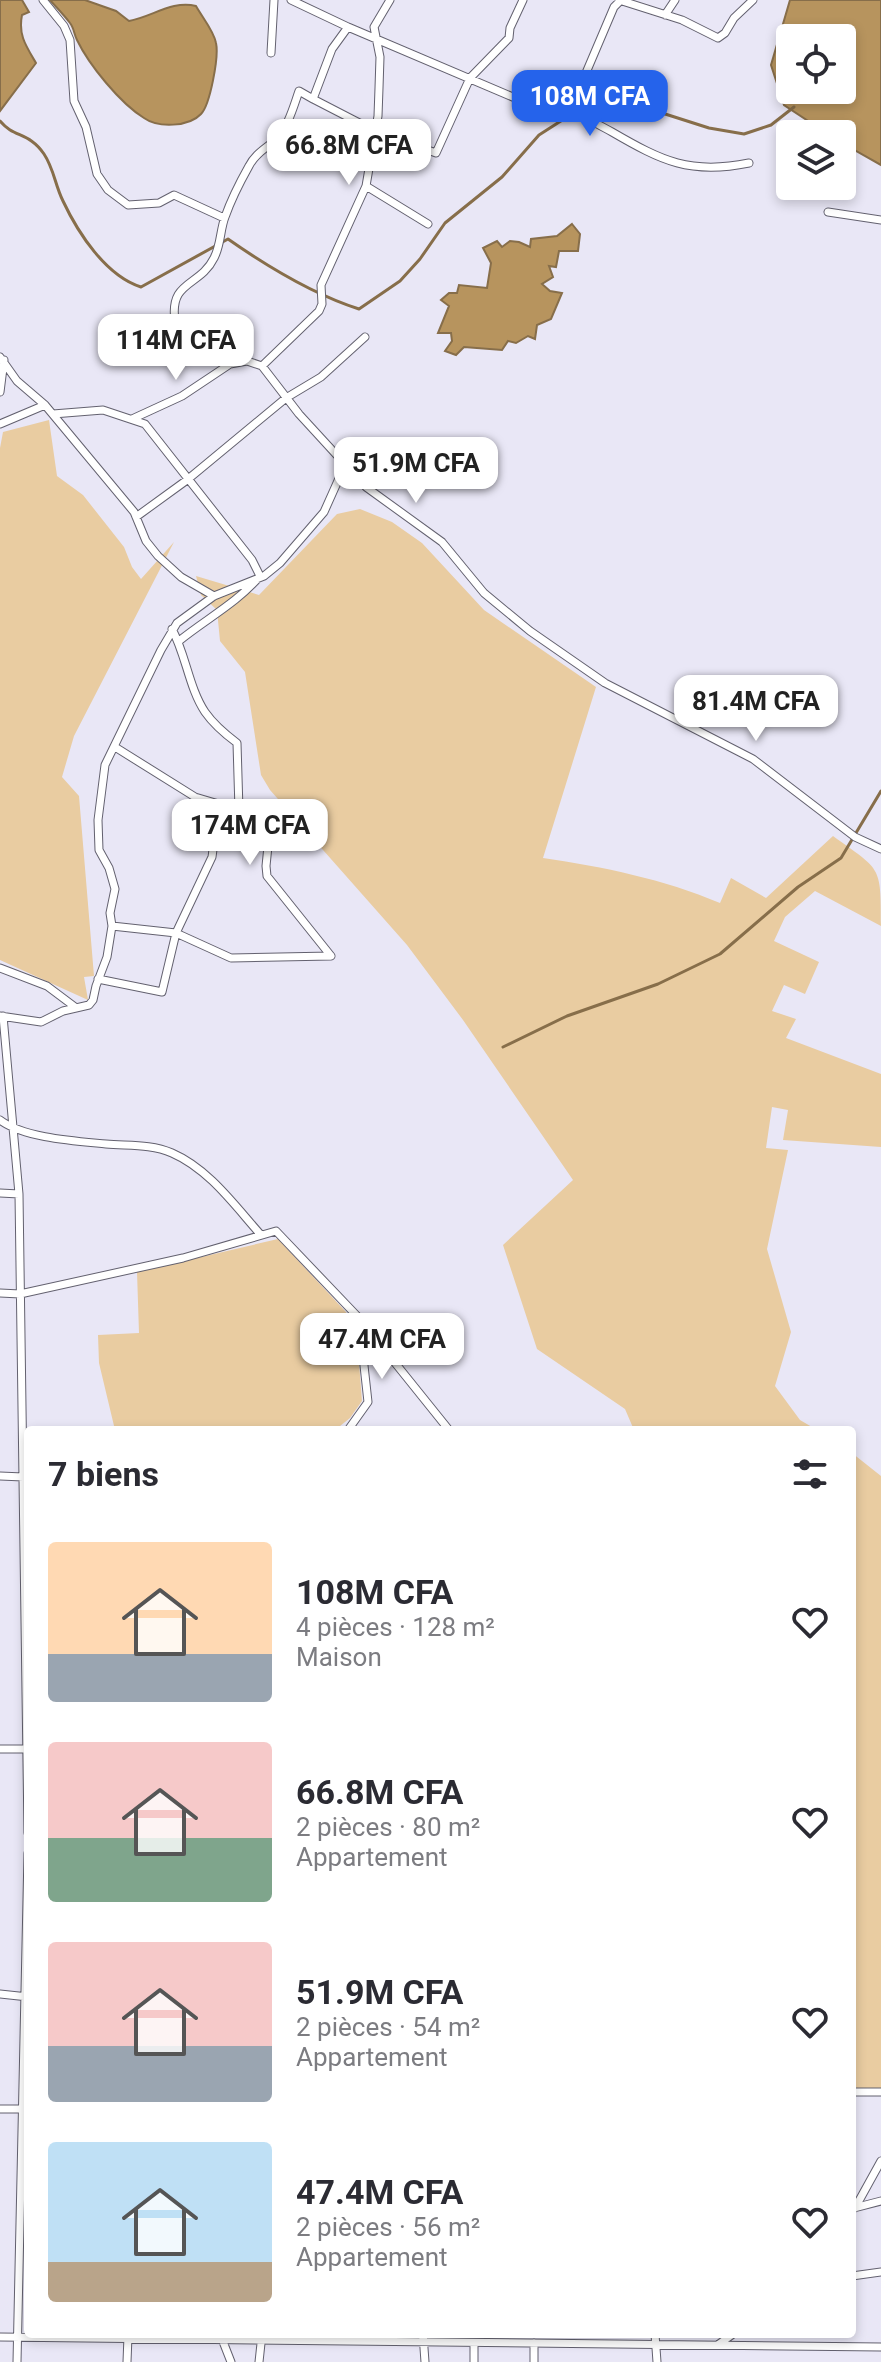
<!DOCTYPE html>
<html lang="fr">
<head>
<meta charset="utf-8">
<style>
  body { margin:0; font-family:Roboto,sans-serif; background:#f7f7f7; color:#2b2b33; height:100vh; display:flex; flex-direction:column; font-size:30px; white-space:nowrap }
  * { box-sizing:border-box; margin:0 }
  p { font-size:26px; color:#7c7c81 }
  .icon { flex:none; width:44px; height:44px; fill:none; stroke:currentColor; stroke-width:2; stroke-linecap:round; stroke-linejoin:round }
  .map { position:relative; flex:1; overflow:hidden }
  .sheet { position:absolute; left:24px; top:1426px; width:832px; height:912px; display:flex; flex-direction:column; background:#fff; border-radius:8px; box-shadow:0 4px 12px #0003 }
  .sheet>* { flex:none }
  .buttons { position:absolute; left:776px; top:24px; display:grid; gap:16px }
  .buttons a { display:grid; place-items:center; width:80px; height:80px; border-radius:8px; background:#fff; box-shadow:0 4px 12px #0003; font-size:40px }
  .price { position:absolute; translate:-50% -68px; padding:0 18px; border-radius:16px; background:#fff; color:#222; font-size:26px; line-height:52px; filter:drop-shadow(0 2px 4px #0008) }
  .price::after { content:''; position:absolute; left:50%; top:48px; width:24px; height:18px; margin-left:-12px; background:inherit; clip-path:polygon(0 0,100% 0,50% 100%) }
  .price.selected { background:#2563eb; color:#fff }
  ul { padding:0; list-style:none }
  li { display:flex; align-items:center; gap:24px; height:200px; padding:0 24px }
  li span { display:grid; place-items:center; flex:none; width:224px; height:160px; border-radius:8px; color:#555 }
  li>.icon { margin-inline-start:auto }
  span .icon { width:96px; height:96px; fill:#fffc; stroke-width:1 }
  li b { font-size:34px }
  h2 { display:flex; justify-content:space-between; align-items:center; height:96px; padding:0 24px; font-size:34px }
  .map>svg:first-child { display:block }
  .green { fill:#e9cca1 }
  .water { fill:#b7945e; stroke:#876e4a; stroke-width:2; fill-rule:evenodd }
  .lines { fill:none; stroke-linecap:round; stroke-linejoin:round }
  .stream { stroke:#876e4a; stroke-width:3 }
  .street-casing { stroke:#63616f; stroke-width:9 }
  .street { stroke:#fff; stroke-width:7 }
</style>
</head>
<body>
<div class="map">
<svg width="881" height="2362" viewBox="0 0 881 2362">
  <rect width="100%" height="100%" fill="#e9e7f6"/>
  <!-- green -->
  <path class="green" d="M 49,420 L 57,476 L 83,495 L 124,547 L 132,567 L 141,579 L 174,542 L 74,736 L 62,777 L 79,796 L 94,976 L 84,977 L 88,1000 L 0,960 L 0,448 L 3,432 Z
    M 360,509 L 392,522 L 422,543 L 484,610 L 596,687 L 543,858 C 604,867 663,879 720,903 L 731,878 L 766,898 L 833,836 C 881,871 881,864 881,926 L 815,891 L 785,917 L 774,941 L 819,962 L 805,994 L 784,985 L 772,1011 L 796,1019 L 786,1038 L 881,1074 L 881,1147 L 783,1140 L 788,1110 L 772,1107 L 766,1148 L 788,1150 L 767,1249 L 791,1332 L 775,1386 L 800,1420 L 817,1430 L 634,1430 L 625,1409 L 537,1349 L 503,1245 L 573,1180 L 463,1020 L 407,945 L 270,790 L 261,775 L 245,672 L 220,641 L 217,610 L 201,595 L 196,576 L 259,595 L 337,514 Z
    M 278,1239 L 346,1312 L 358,1350 L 362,1401 L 350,1418 L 335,1430 L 115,1430 L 99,1363 L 98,1335 L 139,1333 L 137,1272 Z
    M 852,1453 L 881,1476 L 881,2090 L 863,2090 L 852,2086 Z"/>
  <!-- water -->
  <path class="water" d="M 0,0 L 22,0 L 29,12 L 22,15 C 18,35 26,46 36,63 L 0,111 Z
    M 50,0 L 85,0 L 116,11 L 129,21 C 152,17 172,0 196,6 C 202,17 214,31 216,43 C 219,57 210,105 201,114 C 189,127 158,128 144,118 C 120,103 89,65 77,40 C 74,34 74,28 70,23 C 64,15 57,8 50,0 Z
    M 790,0 L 881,0 L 881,165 L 842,143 L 842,134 L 828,134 L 784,105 L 771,65 ZM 842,38 L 842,90 L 790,90 L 790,38 Z
    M 572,224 L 580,234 L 578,251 L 559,251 L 556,267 L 549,266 L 553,277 L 542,284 L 550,291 L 562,293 L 551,319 L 537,325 L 535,339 L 528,336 L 516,343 L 508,341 L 502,350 L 464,347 L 456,355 L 445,351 L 452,341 L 451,333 L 438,333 L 449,306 L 441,300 L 449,293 L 457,293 L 459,285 L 487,288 L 491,263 L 483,248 L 497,241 L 502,247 L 510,241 L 519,242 L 530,247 L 531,239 L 557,236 Z"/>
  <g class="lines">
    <!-- stream -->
    <path class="stream" d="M 0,121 C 14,138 29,132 44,154 C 54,169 55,185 63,201 C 78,233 106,276 141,287 L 228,239 C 268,267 312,294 359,309 L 400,281 L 420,259 L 445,223 L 502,177 L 539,135 L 578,110 L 602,105 L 637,105 L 709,128 L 744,134 L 771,125 L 794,107
      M 503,1047 L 567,1016 L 658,984 L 720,954 L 798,887 L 841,858 L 881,791"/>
    <!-- street casing -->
    <g class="street-casing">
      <path id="street" d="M 43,0 L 64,26 L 70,40 L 74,101 L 86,127 L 97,174 L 108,190 L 128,205 L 159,203 L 174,195 L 224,218
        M 291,0 L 348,27 L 548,112 L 560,109 L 574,101
        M 619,0 L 682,20 L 718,38 L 725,33 L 734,18 L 753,0
        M 621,0 L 614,7 L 574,101 C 582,118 596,123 612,132 C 662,161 690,175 749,163
        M 665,15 L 675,0
        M 271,53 L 274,0
        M 313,99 L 375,131 L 436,153 L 470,78 L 509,38 L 510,28 L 523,0
        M 366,186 L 428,224
        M 828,212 L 881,220
        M 0,357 L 17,381 L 45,405 L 134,512 L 146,541 L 158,556 L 181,577 L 214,596
        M 230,364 L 191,321 L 175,321 C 169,280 200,287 214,258 C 221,245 220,230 225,217 C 231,200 240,182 249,166 C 255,154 265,149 274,141 C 288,128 293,108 299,91 L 313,99 L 332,49 L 348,27
        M 262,366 L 319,311 L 322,304 L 321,285 L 366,186 L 378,116 L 379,88 L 380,57 L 374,27 L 390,0
        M 0,392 L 4,360
        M 53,414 L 103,410 L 145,424 L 252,560 L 260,576 C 237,603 206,619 179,641
        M 132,419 L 182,396 L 230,364 L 247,361 L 262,366 L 299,414 L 366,487 L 442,542 L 484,593 L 530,631 L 605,683 L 753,759 L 855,837 L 881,849
        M 0,424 L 45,405
        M 136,517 L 187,480 L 286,398 L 321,377 L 365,337
        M 172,629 C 186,655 189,688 205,712 C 214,725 225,734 237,743 L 239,810
        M 115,747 L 195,797 L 239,810 L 269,836 L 266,866 L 267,876 L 331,956
        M 112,926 L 176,933 L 231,958 L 331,956
        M 0,968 L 47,986 L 75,1007
        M 98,979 L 162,992 L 176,933 L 212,857 L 219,805
        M 0,1016 L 41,1022 L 63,1011 L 89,1005 L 93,1000 L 96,986 L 107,957 L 112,926 L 110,913 L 115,889 L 109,868 L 99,850 L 98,820 L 105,765 L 161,650 L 177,623 L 214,596 L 264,576 L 280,563 L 324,512 L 345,465
        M 3,1016 L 19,1194 L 28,1833
        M 0,1120 C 24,1138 75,1141 106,1144 C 129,1146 151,1144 172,1153 C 209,1169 235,1206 261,1235
        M 0,1193 L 19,1194
        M 0,1293 L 20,1294 L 183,1258 L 276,1231 L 359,1318 L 449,1430
        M 348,1430 L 368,1402 L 359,1320
        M 0,1476 L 23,1477
        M 0,1749 L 28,1749
        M 0,1994 L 28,1997
        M 852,2092 L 881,2092
        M 0,2109 L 28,2109
        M 854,2208 L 881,2201
        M 855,2208 L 881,2161
        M 852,2276 L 881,2272
        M 423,2334 L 425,2362
        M 655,2334 L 657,2362
        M 0,2337 L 881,2347
        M 222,2339 L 231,2362
        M 719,2344 L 733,2334
        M 17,2362 L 28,1853
        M 127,2362 L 128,2336
        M 259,2362 L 262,2334
        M 474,2362 L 474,2343
        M 534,2362 L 534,2343"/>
    </g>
    <!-- street -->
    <use href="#street" class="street"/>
  </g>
</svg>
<div class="buttons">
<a><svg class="icon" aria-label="locate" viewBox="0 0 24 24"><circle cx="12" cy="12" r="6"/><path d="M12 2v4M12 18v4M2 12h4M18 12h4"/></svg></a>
<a><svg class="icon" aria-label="layers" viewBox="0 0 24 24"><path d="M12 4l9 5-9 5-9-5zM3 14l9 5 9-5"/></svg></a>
</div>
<b class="price selected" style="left:590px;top:138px">108M CFA</b>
<b class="price" style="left:349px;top:187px">66.8M CFA</b>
<b class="price" style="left:176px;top:382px">114M CFA</b>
<b class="price" style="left:416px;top:505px">51.9M CFA</b>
<b class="price" style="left:756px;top:743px">81.4M CFA</b>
<b class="price" style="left:250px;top:867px">174M CFA</b>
<b class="price" style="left:382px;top:1381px">47.4M CFA</b>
<section class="sheet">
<h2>7 biens<svg class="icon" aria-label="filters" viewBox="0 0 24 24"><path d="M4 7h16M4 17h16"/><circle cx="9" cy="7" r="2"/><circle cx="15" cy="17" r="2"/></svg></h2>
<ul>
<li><span style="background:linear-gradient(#ffd9b3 70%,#9aa5b1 0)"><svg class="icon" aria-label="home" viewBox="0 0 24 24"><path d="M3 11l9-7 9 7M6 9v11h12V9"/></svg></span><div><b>108M CFA</b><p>4 pièces · 128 m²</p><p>Maison</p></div><svg class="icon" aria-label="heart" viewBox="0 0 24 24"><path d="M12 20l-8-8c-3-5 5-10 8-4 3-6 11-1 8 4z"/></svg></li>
<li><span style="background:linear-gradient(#f6c9c9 60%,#7fa58c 0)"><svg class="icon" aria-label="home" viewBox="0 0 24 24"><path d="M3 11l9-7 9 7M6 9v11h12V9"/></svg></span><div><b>66.8M CFA</b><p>2 pièces · 80 m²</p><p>Appartement</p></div><svg class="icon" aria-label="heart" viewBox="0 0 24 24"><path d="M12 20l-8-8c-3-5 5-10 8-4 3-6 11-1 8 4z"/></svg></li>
<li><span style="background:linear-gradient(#f6c9c9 65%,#9aa5b1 0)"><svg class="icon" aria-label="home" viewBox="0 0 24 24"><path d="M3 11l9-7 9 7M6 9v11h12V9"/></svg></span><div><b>51.9M CFA</b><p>2 pièces · 54 m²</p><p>Appartement</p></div><svg class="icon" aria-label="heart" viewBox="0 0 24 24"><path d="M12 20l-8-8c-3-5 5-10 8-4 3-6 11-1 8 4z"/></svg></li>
<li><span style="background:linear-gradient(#bfe0f5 75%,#b9a48a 0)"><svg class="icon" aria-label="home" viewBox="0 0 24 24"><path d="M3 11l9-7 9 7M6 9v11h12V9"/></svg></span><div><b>47.4M CFA</b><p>2 pièces · 56 m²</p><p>Appartement</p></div><svg class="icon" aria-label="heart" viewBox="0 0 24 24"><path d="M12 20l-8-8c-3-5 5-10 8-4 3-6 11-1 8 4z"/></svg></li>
</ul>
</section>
</div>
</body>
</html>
